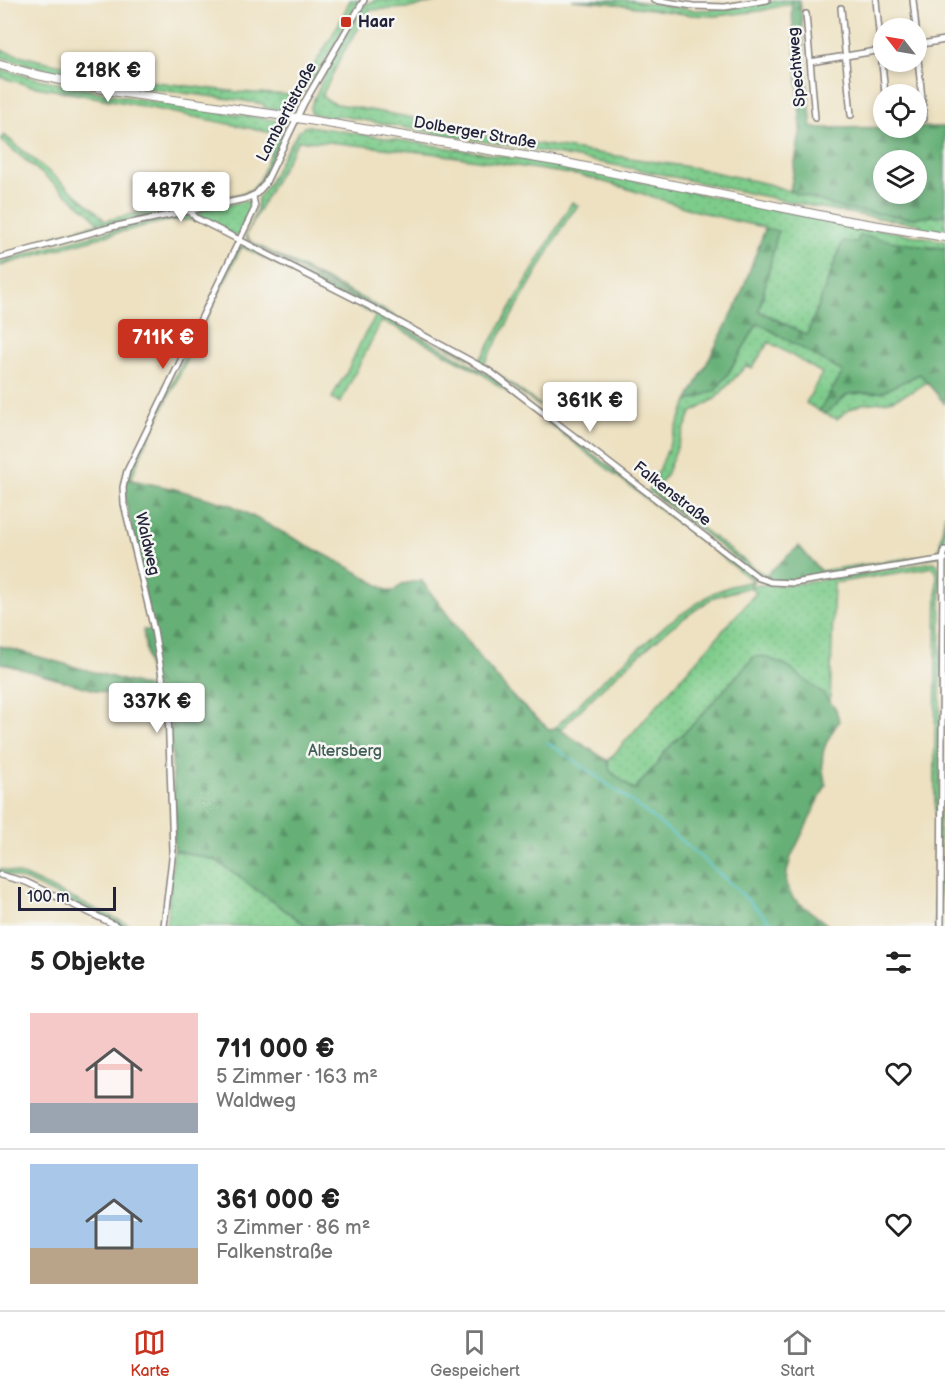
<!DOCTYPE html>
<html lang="de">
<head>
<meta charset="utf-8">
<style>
  body { margin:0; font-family:"Balsamiq Sans",sans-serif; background:#f6f6f6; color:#222; height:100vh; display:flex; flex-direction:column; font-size:22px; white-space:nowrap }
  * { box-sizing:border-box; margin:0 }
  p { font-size:20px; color:#767676 }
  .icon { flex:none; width:33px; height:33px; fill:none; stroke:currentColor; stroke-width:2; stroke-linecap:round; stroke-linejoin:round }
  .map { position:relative; height:926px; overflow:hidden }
  .side { display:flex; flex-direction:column; background:#fff; flex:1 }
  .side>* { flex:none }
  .needle { width:39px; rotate:301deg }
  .fabs { position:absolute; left:873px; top:18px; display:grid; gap:12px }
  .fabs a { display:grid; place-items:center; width:54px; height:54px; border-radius:50%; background:#fff; box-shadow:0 3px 9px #0003; font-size:30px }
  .scale { position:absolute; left:18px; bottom:15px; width:98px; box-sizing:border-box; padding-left:6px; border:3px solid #22223b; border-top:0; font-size:16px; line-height:21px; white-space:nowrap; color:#22223b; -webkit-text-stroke:4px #f6f6f2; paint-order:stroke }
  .price { position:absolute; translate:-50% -51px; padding:0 14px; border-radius:6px; background:#fff; color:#222; font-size:20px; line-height:39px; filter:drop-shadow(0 2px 3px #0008) }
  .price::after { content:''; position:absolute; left:50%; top:36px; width:18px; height:14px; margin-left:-9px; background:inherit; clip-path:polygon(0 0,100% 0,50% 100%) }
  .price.active { background:#c8321e; color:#fff }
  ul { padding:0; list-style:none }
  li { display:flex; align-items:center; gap:18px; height:150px; padding:0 30px }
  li+li { border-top:2px solid #e0e0e0 }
  li span { display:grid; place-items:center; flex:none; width:168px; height:120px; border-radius:0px; color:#555 }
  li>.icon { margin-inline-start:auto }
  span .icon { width:72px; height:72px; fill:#fffc; stroke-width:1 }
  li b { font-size:26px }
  h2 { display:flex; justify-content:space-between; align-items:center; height:72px; padding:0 30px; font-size:26px }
  .tab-bar { display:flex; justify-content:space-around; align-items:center; height:84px; border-top:2px solid #e0e0e0; background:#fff; font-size:16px; color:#767676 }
  .tab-bar a { display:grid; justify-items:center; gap:3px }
  .tab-bar .active { color:#c8321e }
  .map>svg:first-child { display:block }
  .grass { fill:url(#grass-dots); stroke:#507763; stroke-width:1.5 }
  .forest { fill:url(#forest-firs); stroke:#446959; stroke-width:1.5; fill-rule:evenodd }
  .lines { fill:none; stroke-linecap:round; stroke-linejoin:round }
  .stream { stroke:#55c3ca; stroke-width:2 }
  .minor-casing { stroke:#88827e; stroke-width:8 }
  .secondary-casing { stroke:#88827e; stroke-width:10 }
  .minor { stroke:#fff; stroke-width:5 }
  .secondary { stroke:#fff; stroke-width:8 }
  .poi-dot { fill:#c8321e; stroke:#f6f6f2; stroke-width:2 }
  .labels { text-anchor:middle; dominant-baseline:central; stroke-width:5; stroke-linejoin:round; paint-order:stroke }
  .poi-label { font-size:16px; font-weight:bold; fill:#22223b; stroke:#f6f6f2; text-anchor:start }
  .street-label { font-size:16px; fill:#22223b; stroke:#f6f6f2 }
  .park-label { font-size:16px; fill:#425e57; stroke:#f6f6f2 }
</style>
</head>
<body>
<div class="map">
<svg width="945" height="926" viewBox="0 0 945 926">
  <defs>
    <pattern id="grass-dots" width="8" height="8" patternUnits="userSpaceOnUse" patternTransform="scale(1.5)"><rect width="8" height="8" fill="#7ecc8b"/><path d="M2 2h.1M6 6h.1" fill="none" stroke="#6daf79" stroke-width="1.8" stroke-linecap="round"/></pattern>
    <pattern id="forest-firs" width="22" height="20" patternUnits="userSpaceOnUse" patternTransform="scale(1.5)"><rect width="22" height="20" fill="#66b077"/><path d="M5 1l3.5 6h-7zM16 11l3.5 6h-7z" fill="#548f63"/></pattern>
  </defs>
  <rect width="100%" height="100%" fill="#f6f6f2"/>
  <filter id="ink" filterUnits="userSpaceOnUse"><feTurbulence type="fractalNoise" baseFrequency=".0167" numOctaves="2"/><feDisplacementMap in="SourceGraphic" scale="12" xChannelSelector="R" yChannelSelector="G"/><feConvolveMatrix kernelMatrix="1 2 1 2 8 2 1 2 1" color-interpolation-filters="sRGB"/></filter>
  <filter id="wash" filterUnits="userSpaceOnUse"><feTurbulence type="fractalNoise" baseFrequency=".008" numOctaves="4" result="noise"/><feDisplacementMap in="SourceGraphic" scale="24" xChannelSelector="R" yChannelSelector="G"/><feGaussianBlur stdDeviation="1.35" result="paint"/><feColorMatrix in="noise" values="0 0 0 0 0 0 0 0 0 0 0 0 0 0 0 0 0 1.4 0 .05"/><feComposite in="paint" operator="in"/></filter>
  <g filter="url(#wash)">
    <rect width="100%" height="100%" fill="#ede1c1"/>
    <!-- grass -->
    <path class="grass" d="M 350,0 L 359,0 C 348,19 304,104 287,109 C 280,111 271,108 264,108 L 264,104 C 217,96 169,92 122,85 C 81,78 40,68 0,57 L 0,50 L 38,60 L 123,78 L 238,92 L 292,95 C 315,66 335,34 350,0 Z
      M 375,0 L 446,0 L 409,8 L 370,10 L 344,51 L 322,96 L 327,100 L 337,104 L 479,130 L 479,135 L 696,168 L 768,184 L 844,209 L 910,218 L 945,215 L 945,233 L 920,229 L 920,224 C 824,212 730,188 635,169 C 535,149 435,134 336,115 L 334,118 L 313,114 L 311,112 L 310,108 L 323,79 L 359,14 L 365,5 Z
      M 572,0 L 628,0 L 693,10 L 726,9 L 783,0 L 791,0 L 792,3 L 760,11 L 716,16 L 692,15 L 608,3 Z
      M 0,69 C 90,94 182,106 274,120 L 283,125 L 285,130 L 263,182 L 255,190 L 245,195 L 106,226 L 102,222 L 99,223 L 99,227 L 39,244 L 38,241 L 98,223 L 91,214 L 1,140 L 4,135 L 95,210 L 105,221 L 128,215 L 240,194 L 251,190 L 260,180 L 278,134 L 116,101 L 31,86 L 0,77 Z
      M 309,126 L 527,160 L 584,170 L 842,223 L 945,241 L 945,248 L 856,243 L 843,241 L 807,335 L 759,311 L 778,231 L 765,229 L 763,227 L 735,221 L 693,210 L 622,187 L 583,176 L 430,153 L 328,142 L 298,141 L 272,186 L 246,235 L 251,242 L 367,301 L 478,361 L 484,354 L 572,202 L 578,206 L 568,218 L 484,364 L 540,405 L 539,406 L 484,366 L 484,364 L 479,361 L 477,362 L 252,244 L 247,239 L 246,235 L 257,209 L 258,198 L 268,185 L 283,156 L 299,131 L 304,127 Z
      M 247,201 L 250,201 L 253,206 L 238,236 L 234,236 L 196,214 L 198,211 Z
      M 186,214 L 196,221 C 174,216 142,227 120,232 C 80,243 40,254 0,266 L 0,262 C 61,243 123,226 186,214 Z
      M 245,245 L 368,307 L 488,374 L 749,573 L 754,580 L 751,586 C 765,584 779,586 794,584 L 934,562 L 937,564 L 941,571 L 939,926 L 935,926 L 935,759 L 937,573 L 933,567 L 928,568 L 834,583 L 830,703 L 822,694 L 808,683 L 693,724 L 664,752 L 657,764 L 634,790 L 610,771 L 608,761 L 756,593 L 750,587 L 714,597 L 670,628 L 603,687 L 560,730 L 556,727 L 601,682 L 668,623 L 713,593 L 731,586 L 753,581 L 522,403 L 481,373 L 394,326 L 381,322 L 340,403 L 332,398 L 338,386 L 346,374 L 363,337 L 376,316 L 243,247 L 241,248 L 142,452 L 131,479 L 127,479 L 130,470 L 236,251 L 239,248 Z
      M 758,322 L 844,372 L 819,411 L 806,403 L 822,373 L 769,342 L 752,368 L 747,365 L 715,399 L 691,413 L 666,475 L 654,492 L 758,571 L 766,575 L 765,578 L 756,574 L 648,490 L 660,468 L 687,402 L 716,389 L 729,372 Z
      M 920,373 L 927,382 L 915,390 L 890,401 L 862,404 L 850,409 L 837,419 L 825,414 L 848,394 L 882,392 Z
      M 945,513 C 945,528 945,544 939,556 L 824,575 L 820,571 L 936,554 L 939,550 Z
      M 174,850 L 215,860 L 305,924 L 304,926 L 166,926 Z
      M 0,869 L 25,876 L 131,926 L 121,926 L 27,881 L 0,873 Z"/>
    <!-- forest -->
    <path class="forest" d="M 791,0 L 800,0 L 812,128 L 945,127 L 945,215 L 910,218 L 844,209 L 790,191 L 801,128 ZM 916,160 L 916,194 L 884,194 L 884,160 Z
      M 765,229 L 778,231 L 759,311 L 807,335 L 843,241 L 856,243 L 860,235 L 919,246 L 945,248 L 945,404 L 920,374 L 882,392 L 848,394 L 825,414 L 819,411 L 843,372 L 758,323 L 729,372 L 716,390 L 687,402 L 738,302 Z
      M 127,479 L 175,489 L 231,505 L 352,569 L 388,591 L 394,591 L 402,584 L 421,580 L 483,661 L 513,697 L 550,730 L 556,727 L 608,761 L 610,771 L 634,790 L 657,764 L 664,752 L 693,724 L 754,657 L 763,656 L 786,665 L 823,694 L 836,709 L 839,721 C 823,745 818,756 826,785 L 791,857 L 787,872 L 786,884 L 793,898 L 829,926 L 304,926 L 304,924 L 215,860 L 174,850 L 173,781 L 169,711 L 0,663 L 0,646 L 151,688 L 143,630 L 152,630 L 126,503 L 125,489 Z
      M 799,546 L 824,575 L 780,581 L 765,578 L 766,575 Z"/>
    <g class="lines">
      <!-- stream -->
      <path class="stream" d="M 548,743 C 605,781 662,822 714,869 C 735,887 754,907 775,926"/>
    </g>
  </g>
  <g filter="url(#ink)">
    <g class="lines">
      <!-- minor casing -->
      <g class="minor-casing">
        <path id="minor" d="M 654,0 L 693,6 L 725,7 L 767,0
          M 876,0 L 885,94
          M 913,0 L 916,28
          M 841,8 L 851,115
          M 806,14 L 815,118
          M 916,39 L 924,119
          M 916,45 L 945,40
          M 810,62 L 882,50
          M 189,210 L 196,218 L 369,306 L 489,371 L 759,578 L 771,582 L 794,583 L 945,559
          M 0,258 L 112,227 L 245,199 L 256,194 L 265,184 L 304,103 L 364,0
          M 0,875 L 26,882 L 117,926
          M 164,926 L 173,850 L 168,711 L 154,630 L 124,504 L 123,487 L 127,471 L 255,208 L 253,196
          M 941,926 L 943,559 L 945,550"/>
      </g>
      <!-- secondary casing -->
      <g class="secondary-casing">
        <path id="secondary" d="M 0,65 L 33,74 L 118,92 L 285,116 L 561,162 L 843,220 L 945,237"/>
      </g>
      <!-- minor -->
      <use href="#minor" class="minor"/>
      <!-- secondary -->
      <use href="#secondary" class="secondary"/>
    </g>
  </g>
  <!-- markers -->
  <rect class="poi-dot" x="340" y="16" width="12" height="12" rx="3"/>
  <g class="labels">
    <!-- poi labels -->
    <g class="poi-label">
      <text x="358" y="22">Haar</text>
    </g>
    <!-- street labels -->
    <g class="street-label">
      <text transform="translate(797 67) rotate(-95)">Spechtweg</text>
      <text transform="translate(287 112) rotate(-62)">Lambertistraße</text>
      <text transform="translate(475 133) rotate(10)">Dolberger Straße</text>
      <text transform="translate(672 494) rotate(38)">Falkenstraße</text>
      <text transform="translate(147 544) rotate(77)">Waldweg</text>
    </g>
    <!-- park labels -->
    <g class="park-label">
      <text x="345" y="751">Altersberg</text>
    </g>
  </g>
</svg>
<div class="fabs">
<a><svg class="needle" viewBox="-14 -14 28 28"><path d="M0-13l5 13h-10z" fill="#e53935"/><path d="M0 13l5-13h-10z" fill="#767676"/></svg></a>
<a><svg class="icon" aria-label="locate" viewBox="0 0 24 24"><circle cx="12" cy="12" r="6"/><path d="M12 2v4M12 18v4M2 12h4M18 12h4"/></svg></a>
<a><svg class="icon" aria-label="layers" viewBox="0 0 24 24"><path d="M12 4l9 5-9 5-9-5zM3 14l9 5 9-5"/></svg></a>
</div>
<div class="scale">100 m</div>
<b class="price" style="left:108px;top:103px">218K €</b>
<b class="price" style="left:181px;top:223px">487K €</b>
<b class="price active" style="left:163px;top:370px">711K €</b>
<b class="price" style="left:590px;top:433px">361K €</b>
<b class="price" style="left:157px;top:734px">337K €</b>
</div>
<section class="side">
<h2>5 Objekte<svg class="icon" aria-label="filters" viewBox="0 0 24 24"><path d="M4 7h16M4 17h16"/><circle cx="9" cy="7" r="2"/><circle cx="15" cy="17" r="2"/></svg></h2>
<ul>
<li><span style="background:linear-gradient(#f6c9c9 75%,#9aa5b1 0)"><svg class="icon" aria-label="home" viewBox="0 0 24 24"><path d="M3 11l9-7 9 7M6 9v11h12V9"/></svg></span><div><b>711 000 €</b><p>5 Zimmer · 163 m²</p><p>Waldweg</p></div><svg class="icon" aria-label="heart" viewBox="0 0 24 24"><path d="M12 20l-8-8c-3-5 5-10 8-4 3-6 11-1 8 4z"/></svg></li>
<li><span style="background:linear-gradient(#a9c7e8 70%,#b9a48a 0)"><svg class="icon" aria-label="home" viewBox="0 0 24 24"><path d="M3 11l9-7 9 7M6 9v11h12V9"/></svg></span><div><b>361 000 €</b><p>3 Zimmer · 86 m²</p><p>Falkenstraße</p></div><svg class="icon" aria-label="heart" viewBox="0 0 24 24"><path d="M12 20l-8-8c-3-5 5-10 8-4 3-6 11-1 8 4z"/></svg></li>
</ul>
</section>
<nav class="tab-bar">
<a class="active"><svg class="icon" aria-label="map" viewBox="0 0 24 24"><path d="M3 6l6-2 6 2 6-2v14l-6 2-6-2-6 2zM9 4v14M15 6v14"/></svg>Karte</a>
<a><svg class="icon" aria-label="saved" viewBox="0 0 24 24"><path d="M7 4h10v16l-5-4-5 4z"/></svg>Gespeichert</a>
<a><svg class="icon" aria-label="home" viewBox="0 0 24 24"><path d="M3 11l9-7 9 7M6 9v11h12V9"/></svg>Start</a>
</nav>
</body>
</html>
